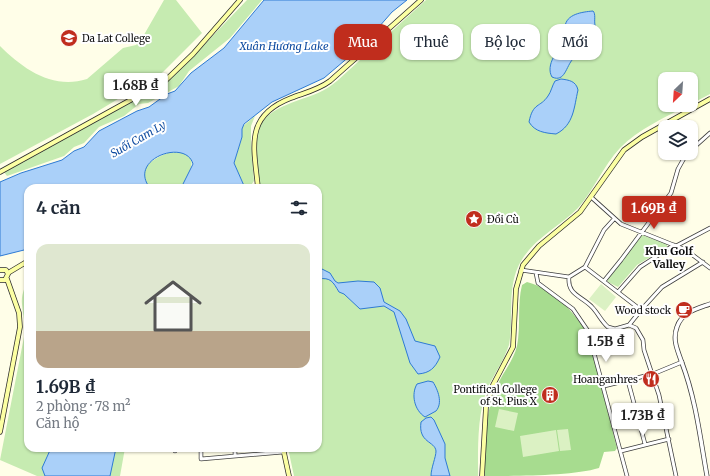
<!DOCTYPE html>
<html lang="vi">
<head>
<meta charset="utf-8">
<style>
  body { margin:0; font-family:Merriweather,serif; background:#f2f2f3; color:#1f2937; height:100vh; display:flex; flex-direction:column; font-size:15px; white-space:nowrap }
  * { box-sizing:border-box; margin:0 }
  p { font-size:13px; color:#747a83 }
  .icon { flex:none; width:22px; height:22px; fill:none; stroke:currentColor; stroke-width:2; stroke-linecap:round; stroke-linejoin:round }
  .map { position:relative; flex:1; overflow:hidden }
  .panel { position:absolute; left:24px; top:184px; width:298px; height:268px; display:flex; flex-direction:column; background:#fff; border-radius:12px; box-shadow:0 1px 3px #0004 }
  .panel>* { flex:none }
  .guide { position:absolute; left:334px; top:24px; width:316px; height:36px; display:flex; gap:8px }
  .needle { width:26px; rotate:205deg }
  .fabs { position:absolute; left:658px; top:72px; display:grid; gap:8px }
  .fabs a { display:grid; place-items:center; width:40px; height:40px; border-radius:8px; background:#fff; box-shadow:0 1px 3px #0004; font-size:20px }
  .price { position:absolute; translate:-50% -34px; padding:0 9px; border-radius:4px; background:#fff; color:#222; font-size:13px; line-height:26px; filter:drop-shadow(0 1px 2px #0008) }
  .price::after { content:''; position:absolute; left:50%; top:24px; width:12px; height:9px; margin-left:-6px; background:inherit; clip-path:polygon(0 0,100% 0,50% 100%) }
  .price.active { background:#c02d1d; color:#fff }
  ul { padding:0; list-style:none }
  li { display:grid; align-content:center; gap:8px; height:212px; padding:0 12px }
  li+li { border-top:1px solid #e0e1e3 }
  li span { display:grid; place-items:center; height:124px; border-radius:12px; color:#555 }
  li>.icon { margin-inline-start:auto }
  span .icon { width:72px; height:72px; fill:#fffc; stroke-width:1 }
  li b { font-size:17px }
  h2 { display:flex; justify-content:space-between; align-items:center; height:48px; padding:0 12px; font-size:17px }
  .tag { padding:0 14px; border-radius:12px; background:#fff; box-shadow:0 1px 3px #0004; font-size:14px; line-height:36px }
  .tag.active { background:#c02d1d; color:#fff }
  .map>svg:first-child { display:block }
  .green { fill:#c6ebb1 }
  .forest { fill:#a7dc8f }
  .pitch { fill:#dbf1c3 }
  .water { fill:#aad0f9; stroke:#2e7ad4 }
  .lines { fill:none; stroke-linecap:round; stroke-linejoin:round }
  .minor-casing { stroke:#3e3e3e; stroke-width:4.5 }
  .tertiary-casing { stroke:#3e3e3e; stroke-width:5 }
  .secondary-casing { stroke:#2d2d2d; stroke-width:5.5 }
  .minor { stroke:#fff; stroke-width:3 }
  .tertiary { stroke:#fff; stroke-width:3.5 }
  .secondary { stroke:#fcffa3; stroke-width:4 }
  .labels { text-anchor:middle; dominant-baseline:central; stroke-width:4; stroke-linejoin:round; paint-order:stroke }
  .poi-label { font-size:10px; fill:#0b0b0b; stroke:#fff; text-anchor:end }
  .water-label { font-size:11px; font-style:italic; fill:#0f4ca1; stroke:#fff }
  .neighbourhood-label { font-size:11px; font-weight:bold; fill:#0b0b0b; stroke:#fff }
</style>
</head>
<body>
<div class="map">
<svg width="710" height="476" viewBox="0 0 710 476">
  <rect width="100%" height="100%" fill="#fffee8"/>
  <!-- green -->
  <path class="green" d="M 164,0 L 176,0 L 202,33 L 163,72 L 93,114 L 0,164 L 0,46 C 23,69 53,90 87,79 L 123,48 L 136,45 L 141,40 Z
    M 247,0 L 262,0 L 230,38 L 189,71 L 179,86 L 148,103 L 139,104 L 124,116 L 99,127 L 84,143 L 74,147 L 64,156 L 7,176 L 4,172 L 168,79 L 181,69 Z
    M 426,0 L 710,0 L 710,94 L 691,104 L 691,79 L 665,79 L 665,105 L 689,105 C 666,117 638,129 620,148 C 603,166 594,190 578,208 C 558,228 530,240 518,267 C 507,291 514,320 509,345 C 504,360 495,373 488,387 C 477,413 478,448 478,476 L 294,476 L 288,448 L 318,448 L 318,188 L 260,188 C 259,170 254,149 258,132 C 262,108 300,101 318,93 C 325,90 331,86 337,81 Z
    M 255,116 L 251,126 L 251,139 L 254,181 L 249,188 L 245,188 L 234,163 L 241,141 L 242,127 Z
    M 170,152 C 203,149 191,171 181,188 L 150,188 C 134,168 153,159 170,152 Z
    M 642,235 L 667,244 L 667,247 L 637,265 L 618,287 L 608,282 L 607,279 Z
    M 28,278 L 28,448 L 125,448 L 120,476 L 37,476 L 0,460 L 24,337 C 26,323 23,317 22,304 C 21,295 25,287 28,278 Z"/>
  <!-- forest -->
  <path class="forest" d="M 527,282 C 553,289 575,312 588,335 L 617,448 L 615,451 L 604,452 L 599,468 C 573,476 516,476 485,476 C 485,447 484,415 496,388 C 502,373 513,362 517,346 C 521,326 517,305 522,285 Z"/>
  <!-- pitch -->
  <path class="pitch" d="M 601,284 L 616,297 L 605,311 L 589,299 Z
    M 499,409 L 518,413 L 514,431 L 495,427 Z
    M 568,429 L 571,450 L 560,451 L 557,430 Z
    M 556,430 L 559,451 L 547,453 L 544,432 Z
    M 544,432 L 547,453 L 523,457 L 520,436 Z"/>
  <!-- water -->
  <path class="water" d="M 264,0 L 407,0 L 392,12 L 364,44 L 324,78 L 272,102 L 244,124 L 242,129 L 242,137 L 234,163 L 245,188 L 181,188 L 193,164 C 186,138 127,159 150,188 L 28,188 L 28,249 L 0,256 L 0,182 L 21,173 L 62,160 L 74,151 L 84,147 L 99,131 L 137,111 L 149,107 L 167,94 L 175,91 L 191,73 L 224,48 Z
    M 593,11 C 596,14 594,20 595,25 C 596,39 598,48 584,54 C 580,56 575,56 573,59 C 566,66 565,83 552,77 C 545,65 558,49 566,40 C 567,35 565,32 565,27 C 566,14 582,12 593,11 Z
    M 561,79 C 569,80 576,81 578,90 C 574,107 574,125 556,134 C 545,133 535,132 529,122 C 533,102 540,108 548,96 C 551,92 552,86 555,81 Z
    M 318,267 L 330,273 L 335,281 L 338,283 L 358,281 L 374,282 L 380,288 L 384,302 L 400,311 L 406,319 L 415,341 L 435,346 L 440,357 C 435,368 430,373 418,374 L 410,363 L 394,312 L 384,306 L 360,309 L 344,294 L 339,292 C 333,282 331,277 318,279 Z
    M 428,381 L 433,382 C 438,390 443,403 436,411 L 425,417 C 414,410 411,394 417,384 Z
    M 431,417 L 434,420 L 445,444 L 445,458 L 450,476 L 431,476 C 431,468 436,457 436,451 C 435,441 418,443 421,422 L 426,418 Z
    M 51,448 L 116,448 L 110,476 L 45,476 L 42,468 Z"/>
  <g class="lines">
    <!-- minor casing -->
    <g class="minor-casing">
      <path id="minor" d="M 691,150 L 710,133
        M 591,197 L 621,224 L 686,250 L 710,268
        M 676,246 L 710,228
        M 585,267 L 604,230 L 614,219
        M 521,270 L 569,277 C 567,295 582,296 592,307 C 598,313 601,321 608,327 L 615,329 L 629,325 L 636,328 L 643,340 L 644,350 L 659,395 L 676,476
        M 536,273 L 538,283 L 573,309 L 588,331 L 627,476
        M 569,277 L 585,267 L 641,310 L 629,325
        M 604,281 L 621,260 L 671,193 L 678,169 L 687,153
        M 618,292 L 640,267 L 674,245
        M 641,310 L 662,287 L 703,262
        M 628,381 L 645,444
        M 604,386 L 653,374 L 682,362
        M 201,448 L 201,459 L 283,452
        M 235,448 L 235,455
        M 175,451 L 175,448
        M 621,451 L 669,439"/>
    </g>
    <!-- tertiary casing -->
    <g class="tertiary-casing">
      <path id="tertiary" d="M 707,476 C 700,437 696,400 682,363 C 678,351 672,340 677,327 C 682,312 696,309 710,304"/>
    </g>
    <!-- secondary casing -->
    <g class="secondary-casing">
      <path id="secondary" d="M 0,172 L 165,81 L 193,54 L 240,0
        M 258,188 C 254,147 244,116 291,98 C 304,93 318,90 330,81 L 421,0
        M 0,270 L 6,270 L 8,274 L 5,280 L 0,280
        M 8,273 L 28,261
        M 0,432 L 20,327 L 19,313 L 7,279
        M 283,448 L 289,476
        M 482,476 L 486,407 L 493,385 L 513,347 L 516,289 L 523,265 L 539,246 L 580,212 L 624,150 L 642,137 L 710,99"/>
    </g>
    <!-- minor -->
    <use href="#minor" class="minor"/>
    <!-- tertiary -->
    <use href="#tertiary" class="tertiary"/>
    <!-- secondary -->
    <use href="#secondary" class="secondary"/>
  </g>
  <!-- icons -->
  <defs>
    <g id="university-disc" transform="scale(0.9)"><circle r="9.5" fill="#c02d1d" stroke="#fff"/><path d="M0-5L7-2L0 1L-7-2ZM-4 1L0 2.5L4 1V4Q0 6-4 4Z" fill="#fff"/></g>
    <g id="sight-disc" transform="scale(0.9)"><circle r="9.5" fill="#c02d1d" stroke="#fff"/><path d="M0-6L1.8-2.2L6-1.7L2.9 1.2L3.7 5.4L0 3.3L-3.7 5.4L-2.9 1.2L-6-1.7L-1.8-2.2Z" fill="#fff"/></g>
    <g id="cafe-disc" transform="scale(0.9)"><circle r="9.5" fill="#c02d1d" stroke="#fff"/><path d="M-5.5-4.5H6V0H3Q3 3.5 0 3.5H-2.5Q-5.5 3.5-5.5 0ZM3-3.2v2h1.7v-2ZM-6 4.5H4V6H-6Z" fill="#fff"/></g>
    <g id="restaurant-disc" transform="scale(0.9)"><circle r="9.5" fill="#c02d1d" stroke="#fff"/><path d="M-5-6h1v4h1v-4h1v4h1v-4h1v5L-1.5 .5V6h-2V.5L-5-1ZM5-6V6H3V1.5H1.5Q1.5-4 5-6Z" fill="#fff"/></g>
    <g id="building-disc" transform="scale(0.9)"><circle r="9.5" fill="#c02d1d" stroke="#fff"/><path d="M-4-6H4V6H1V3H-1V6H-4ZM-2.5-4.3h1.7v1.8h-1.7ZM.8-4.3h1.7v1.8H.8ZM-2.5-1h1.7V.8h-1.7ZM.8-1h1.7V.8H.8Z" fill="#fff"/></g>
  </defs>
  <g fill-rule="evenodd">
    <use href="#university-disc" x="69" y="38"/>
    <use href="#sight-disc" x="474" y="219"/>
    <use href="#cafe-disc" x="684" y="310"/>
    <use href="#restaurant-disc" x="651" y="379"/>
    <use href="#building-disc" x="550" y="395"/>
  </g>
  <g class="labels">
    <!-- poi labels -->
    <g class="poi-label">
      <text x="82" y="38" text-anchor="start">Da Lat College</text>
      <text x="487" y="219" text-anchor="start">Đồi Cù</text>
      <text x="671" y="310">Wood stock</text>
      <text x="638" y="379">Hoanganhres</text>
      <text x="537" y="389">Pontifical College<tspan x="537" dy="12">of St. Pius X</tspan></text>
    </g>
    <!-- water labels -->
    <g class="water-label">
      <text x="284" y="46">Xuân Hương Lake</text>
      <text transform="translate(138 139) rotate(-30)">Suối Cam Ly</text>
    </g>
    <!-- neighbourhood labels -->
    <g class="neighbourhood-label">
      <text x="669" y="251">Khu Golf<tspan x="669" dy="13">Valley</tspan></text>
    </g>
  </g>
</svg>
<div class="fabs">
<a><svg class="needle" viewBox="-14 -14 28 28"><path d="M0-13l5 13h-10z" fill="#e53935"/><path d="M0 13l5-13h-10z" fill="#747a83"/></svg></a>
<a><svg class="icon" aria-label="layers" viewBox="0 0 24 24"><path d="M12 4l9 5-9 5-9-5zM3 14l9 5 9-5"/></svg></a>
</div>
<b class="price" style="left:136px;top:107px">1.68B ₫</b>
<b class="price active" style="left:654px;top:230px">1.69B ₫</b>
<b class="price" style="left:606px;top:363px">1.5B ₫</b>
<b class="price" style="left:643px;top:437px">1.73B ₫</b>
<div class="guide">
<a class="tag active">Mua</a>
<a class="tag">Thuê</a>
<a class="tag">Bộ lọc</a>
<a class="tag">Mới</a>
</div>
<section class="panel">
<h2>4 căn<svg class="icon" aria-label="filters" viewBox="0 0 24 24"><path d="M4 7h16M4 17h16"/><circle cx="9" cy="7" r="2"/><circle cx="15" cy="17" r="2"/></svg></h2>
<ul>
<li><span style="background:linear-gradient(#dfe7d0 70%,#b9a48a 0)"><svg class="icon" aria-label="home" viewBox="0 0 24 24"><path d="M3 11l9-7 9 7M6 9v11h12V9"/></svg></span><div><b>1.69B ₫</b><p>2 phòng · 78 m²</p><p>Căn hộ</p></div></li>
</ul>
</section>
</div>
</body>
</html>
